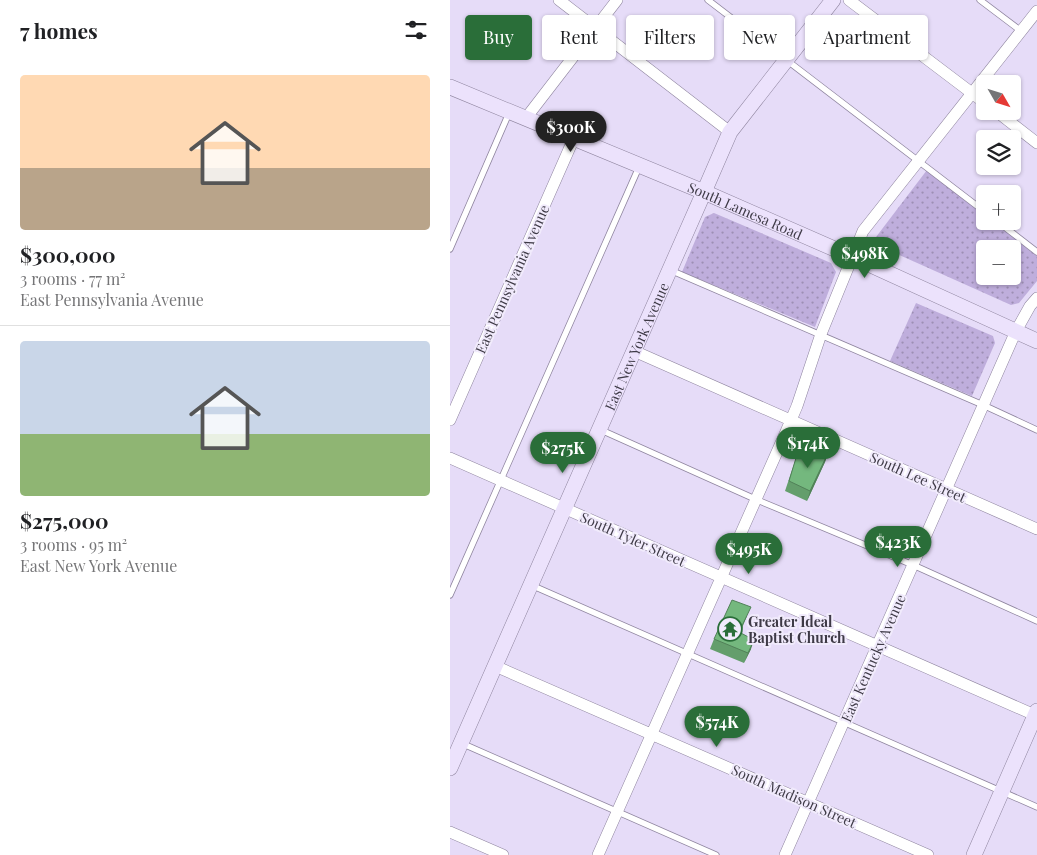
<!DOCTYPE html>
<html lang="en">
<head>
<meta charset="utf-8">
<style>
  body { margin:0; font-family:"Playfair Display",serif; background:#f2f2f2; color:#202124; height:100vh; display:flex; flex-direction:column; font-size:19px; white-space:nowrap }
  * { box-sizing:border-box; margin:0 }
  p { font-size:16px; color:#757577 }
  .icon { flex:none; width:28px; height:28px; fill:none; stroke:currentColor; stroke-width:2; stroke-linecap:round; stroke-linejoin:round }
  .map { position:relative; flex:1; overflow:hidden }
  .sheet { display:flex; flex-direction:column; background:#fff; width:450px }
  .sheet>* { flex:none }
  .guide { position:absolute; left:15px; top:15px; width:475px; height:45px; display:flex; gap:10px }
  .needle { width:32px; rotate:129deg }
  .buttons { position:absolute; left:526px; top:75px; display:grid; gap:10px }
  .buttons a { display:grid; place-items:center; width:45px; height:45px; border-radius:5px; background:#fff; box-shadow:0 1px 4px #0004; font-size:25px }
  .price { position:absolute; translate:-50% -42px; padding:0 11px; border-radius:18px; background:#2a6e39; color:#fff; font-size:16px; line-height:32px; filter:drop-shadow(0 1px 2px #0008) }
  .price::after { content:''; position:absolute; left:50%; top:30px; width:15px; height:11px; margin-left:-8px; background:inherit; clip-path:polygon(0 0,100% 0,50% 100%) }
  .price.current { background:#222; color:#fff }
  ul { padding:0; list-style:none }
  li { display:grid; align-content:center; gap:10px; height:265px; padding:0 20px }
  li+li { border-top:1px solid #e0e0e0 }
  li span { display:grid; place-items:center; height:155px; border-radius:5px; color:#555 }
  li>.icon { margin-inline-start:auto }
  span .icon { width:90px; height:90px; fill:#fffc; stroke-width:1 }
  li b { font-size:21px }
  h2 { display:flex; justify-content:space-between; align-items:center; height:60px; padding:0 20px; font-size:21px }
  .chip { padding:0 18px; border-radius:5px; background:#fff; box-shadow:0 1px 4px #0004; font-size:18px; line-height:45px }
  .chip.current { background:#2a6e39; color:#fff }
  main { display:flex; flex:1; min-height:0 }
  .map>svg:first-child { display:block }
  .green { fill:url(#green-dots); fill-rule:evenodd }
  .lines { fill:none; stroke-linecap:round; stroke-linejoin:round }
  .lane-casing { stroke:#8f859f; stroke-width:7 }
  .street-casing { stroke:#8f859f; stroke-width:12 }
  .secondary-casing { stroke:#8f859f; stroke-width:16 }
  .lane { stroke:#fff; stroke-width:5.5 }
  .street { stroke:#fff; stroke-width:11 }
  .secondary { stroke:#ece2fc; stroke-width:15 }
  .wall { fill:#649e6c }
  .shaded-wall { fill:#518158 }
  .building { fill:#74b87e; stroke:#518158 }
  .labels { text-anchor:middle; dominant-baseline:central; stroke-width:4; stroke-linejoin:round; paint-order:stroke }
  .street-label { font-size:14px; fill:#3e3a46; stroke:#f1ebfc }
  .poi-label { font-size:14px; font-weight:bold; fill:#3e3a46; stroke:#f1ebfc; text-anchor:start }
</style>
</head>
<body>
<main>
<section class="sheet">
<h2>7 homes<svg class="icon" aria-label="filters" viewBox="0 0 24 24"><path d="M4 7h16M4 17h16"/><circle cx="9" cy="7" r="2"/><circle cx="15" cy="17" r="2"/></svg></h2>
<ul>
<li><span style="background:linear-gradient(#ffd9b3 60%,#b9a48a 0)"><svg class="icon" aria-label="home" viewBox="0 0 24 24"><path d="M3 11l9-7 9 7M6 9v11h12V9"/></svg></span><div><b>$300,000</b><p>3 rooms · 77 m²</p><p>East Pennsylvania Avenue</p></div></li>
<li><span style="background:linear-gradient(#c9d6e8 60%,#8fb573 0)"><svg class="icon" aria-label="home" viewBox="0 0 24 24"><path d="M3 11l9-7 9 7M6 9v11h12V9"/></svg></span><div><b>$275,000</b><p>3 rooms · 95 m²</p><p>East New York Avenue</p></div></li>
</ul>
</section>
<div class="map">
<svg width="587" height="855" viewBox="0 0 587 855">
  <defs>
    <pattern id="green-dots" width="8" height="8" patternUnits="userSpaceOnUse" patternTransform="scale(1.25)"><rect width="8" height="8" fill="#bfaedc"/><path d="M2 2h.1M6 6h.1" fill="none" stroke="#9d8fb4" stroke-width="1.8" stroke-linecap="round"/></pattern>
  </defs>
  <rect width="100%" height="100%" fill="#e6dcf8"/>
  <!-- green -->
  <path class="green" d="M 477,170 L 535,215 L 535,221 L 542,221 L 587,256 L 587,281 L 569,303 L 561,305 L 427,245 L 426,237 ZM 535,249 L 562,249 L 562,276 L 535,276 Z
    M 264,213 L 381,263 L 386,272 L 365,327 L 232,272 L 255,217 Z
    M 466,303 L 543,336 L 545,343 L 522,396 L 440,361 Z"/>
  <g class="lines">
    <!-- lane casing -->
    <g class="lane-casing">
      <path id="lane" d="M 258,0 L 535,212
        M 530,0 L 571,31
        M 547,221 L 587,252
        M 0,249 L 59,113
        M 220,270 L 533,405 L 587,430
        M 151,430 L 305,499 L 463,565 L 587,621
        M 81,585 L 587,807
        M 0,595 L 189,167
        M 11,743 L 266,855"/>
    </g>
    <!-- street casing -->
    <g class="street-casing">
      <path id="street" d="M 109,0 L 280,132
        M 399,0 L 535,103
        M 546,111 L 587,143
        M 76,118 L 167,0
        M 184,351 L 587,529
        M 0,420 L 124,138
        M 0,458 L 587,716
        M 45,666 L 478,855
        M 0,832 L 53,855
        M 148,855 L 335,434 L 347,406 L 371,334 L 413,231 L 587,11
        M 335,855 L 566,331 L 580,306 L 587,298"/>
    </g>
    <!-- secondary casing -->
    <g class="secondary-casing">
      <g id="secondary">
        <path id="s1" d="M 0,87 L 254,192 L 403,257 L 587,341"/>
        <path id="s2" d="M 0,768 L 254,192 L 280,132 L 383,0"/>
        <path d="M 524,855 L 587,711"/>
      </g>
    </g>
    <!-- lane -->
    <use href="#lane" class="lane"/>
    <!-- street -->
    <use href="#street" class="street"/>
    <!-- secondary -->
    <use href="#secondary" class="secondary"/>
  </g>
  <!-- wall -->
  <path class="wall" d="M 378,453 L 375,462 L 357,501 L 335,491 L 346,458 L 357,459 Z
    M 297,616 L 290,633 L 301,649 L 294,663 L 260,649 L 264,639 Z"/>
  <!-- shaded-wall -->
  <path class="shaded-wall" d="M 378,453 L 375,462 L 357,501 L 360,491 Z
    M 304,640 L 301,649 L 294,663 L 298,653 Z"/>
  <!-- building -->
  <path class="building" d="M 365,447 L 378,453 L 360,491 L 339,481 L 346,458 L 357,459 Z
    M 282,600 L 301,607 L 289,632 L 304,640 L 298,653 L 264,639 Z"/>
  <!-- icons -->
  <defs>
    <g id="temple-ring" transform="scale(1.25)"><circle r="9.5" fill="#f1ebfc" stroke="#2a6e39" stroke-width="1.5"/><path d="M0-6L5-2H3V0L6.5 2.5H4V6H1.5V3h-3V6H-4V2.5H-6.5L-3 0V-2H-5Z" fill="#2a6e39"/></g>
  </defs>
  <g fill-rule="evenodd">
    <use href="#temple-ring" x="280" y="629"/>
  </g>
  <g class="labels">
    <!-- street labels -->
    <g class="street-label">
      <text stroke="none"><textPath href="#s1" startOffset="320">South Lamesa Road</textPath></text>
      <text transform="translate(62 279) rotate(-66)">East Pennsylvania Avenue</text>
      <text stroke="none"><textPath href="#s2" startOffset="461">East New York Avenue</textPath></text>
      <text transform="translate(468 477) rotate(24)">South Lee Street</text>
      <text transform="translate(183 539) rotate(24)">South Tyler Street</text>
      <text transform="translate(423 658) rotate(-66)">East Kentucky Avenue</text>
      <text transform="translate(344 796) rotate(24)">South Madison Street</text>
    </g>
    <!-- poi labels -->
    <g class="poi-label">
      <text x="298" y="621">Greater Ideal<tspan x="298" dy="16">Baptist Church</tspan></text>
    </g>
  </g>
</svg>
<div class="buttons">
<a><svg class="needle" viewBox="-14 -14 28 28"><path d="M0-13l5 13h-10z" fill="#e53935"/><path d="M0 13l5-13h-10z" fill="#757577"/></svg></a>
<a><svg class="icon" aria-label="layers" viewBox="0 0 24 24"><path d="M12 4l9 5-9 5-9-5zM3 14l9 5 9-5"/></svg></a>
<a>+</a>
<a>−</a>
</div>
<b class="price current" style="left:121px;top:153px">$300K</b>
<b class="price" style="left:415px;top:279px">$498K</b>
<b class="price" style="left:358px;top:469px">$174K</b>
<b class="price" style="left:113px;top:474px">$275K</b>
<b class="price" style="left:448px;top:568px">$423K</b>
<b class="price" style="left:299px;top:575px">$495K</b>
<b class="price" style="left:267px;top:748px">$574K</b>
<div class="guide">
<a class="chip current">Buy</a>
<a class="chip">Rent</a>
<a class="chip">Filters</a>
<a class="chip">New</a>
<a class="chip">Apartment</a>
</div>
</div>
</main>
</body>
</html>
